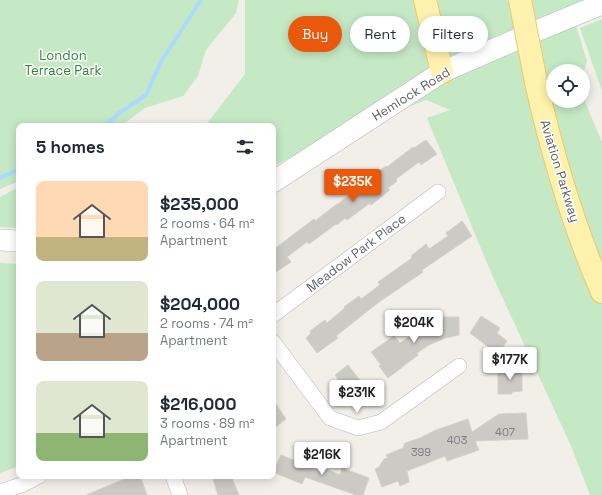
<!DOCTYPE html>
<html lang="en">
<head>
<meta charset="utf-8">
<style>
  body { margin:0; font-family:"Space Grotesk",sans-serif; background:#f2f2f3; color:#1f2937; height:100vh; display:flex; flex-direction:column; font-size:15px; white-space:nowrap }
  * { box-sizing:border-box; margin:0 }
  p { font-size:13px; color:#747a83 }
  .icon { flex:none; width:22px; height:22px; fill:none; stroke:currentColor; stroke-width:2; stroke-linecap:round; stroke-linejoin:round }
  .map { position:relative; flex:1; overflow:hidden }
  .details { position:absolute; left:16px; top:123px; width:260px; height:356px; display:flex; flex-direction:column; background:#fff; border-radius:8px; box-shadow:0 2px 10px #0003 }
  .details>* { flex:none }
  .guide { position:absolute; left:288px; top:16px; width:254px; height:36px; display:flex; gap:8px }
  .controls { position:absolute; left:546px; top:64px; display:grid; gap:8px }
  .controls a { display:grid; place-items:center; width:44px; height:44px; border-radius:50%; background:#fff; box-shadow:0 2px 10px #0003; font-size:20px }
  .price { position:absolute; translate:-50% -34px; padding:0 9px; border-radius:4px; background:#fff; color:#222; font-size:13px; line-height:26px; filter:drop-shadow(0 1px 2px #0008) }
  .price::after { content:''; position:absolute; left:50%; top:24px; width:12px; height:9px; margin-left:-6px; background:inherit; clip-path:polygon(0 0,100% 0,50% 100%) }
  .price.selected { background:#ea580c; color:#fff }
  ul { padding:0; list-style:none }
  li { display:flex; align-items:center; gap:12px; height:100px; padding:0 20px }
  li span { display:grid; place-items:center; flex:none; width:112px; height:80px; border-radius:8px; color:#555 }
  li>.icon { margin-inline-start:auto }
  span .icon { width:48px; height:48px; fill:#fffc; stroke-width:1 }
  li b { font-size:17px }
  h2 { display:flex; justify-content:space-between; align-items:center; height:48px; padding:0 20px; font-size:17px }
  .pill { padding:0 14px; border-radius:18px; background:#fff; box-shadow:0 2px 10px #0003; font-size:14px; line-height:36px }
  .pill.selected { background:#ea580c; color:#fff }
  .map>svg:first-child { display:block }
  .green { fill:#c5e8c5 }
  .lines { fill:none; stroke-linecap:round; stroke-linejoin:round }
  .stream { stroke:#aadaff; stroke-width:4 }
  .building { fill:#cccac5; stroke:#d6d1c6 }
  .street-casing { stroke:#b5b8bc; stroke-width:16 }
  .secondary-casing { stroke:#b6babf; stroke-width:22 }
  .primary-casing { stroke:#f2c960; stroke-width:24 }
  .street { stroke:#fff; stroke-width:15 }
  .secondary { stroke:#fff; stroke-width:21 }
  .primary { stroke:#fff2af; stroke-width:22 }
  .primary-bridge-casing { stroke:#f2c960; stroke-width:24; stroke-linecap:butt }
  .primary-bridge { stroke:#fff2af; stroke-width:22 }
  .labels { text-anchor:middle; dominant-baseline:central; stroke-width:3; stroke-linejoin:round; paint-order:stroke }
  .number-label { font-size:11px; fill:#7a7d7f }
  .park-label { font-size:13px; fill:#348238; stroke:#fff }
  .street-label { font-size:13px; fill:#5f6368; stroke:#fff }
</style>
</head>
<body>
<div class="map">
<svg width="602" height="495" viewBox="0 0 602 495">
  <rect width="100%" height="100%" fill="#f1efe8"/>
  <!-- green -->
  <path class="green" d="M 0,0 L 239,0 L 236,13 L 206,50 L 198,76 L 183,96 L 145,108 L 121,126 L 19,126 L 19,181 L 0,189 Z
    M 245,0 L 591,0 L 574,19 L 587,61 L 583,74 L 583,71 L 553,71 L 553,101 L 575,101 L 572,111 L 578,101 L 583,101 L 583,97 L 602,142 L 602,495 L 590,495 L 572,448 L 492,275 L 427,118 L 450,110 L 426,100 L 327,140 L 273,166 L 273,126 L 205,126 L 245,74 Z
    M 602,19 L 602,91 L 580,28 Z
    M 19,187 L 19,228 L 0,227 L 0,197 Z
    M 0,263 L 19,264 L 19,466 L 0,473 Z"/>
  <g class="lines">
    <!-- stream -->
    <path class="stream" d="M 105,126 L 118,114 L 146,95 L 162,60 L 201,0
      M 0,178 L 19,169"/>
  </g>
  <!-- building -->
  <path class="building" d="M 426,140 L 437,154 L 421,165 L 419,162 L 396,179 L 397,181 L 388,188 L 390,190 L 371,205 L 370,203 L 347,220 L 345,218 L 337,225 L 336,224 L 309,244 L 307,242 L 287,257 L 291,262 L 273,274 L 273,250 L 314,219 L 315,221 L 337,204 L 338,204 L 359,188 L 358,186 L 386,166 L 387,167 L 413,147 L 414,148 Z
    M 462,221 L 472,236 L 422,270 L 423,272 L 379,302 L 336,336 L 338,338 L 317,353 L 306,338 L 311,333 L 310,331 L 325,320 L 327,323 L 345,308 L 344,307 L 359,296 L 361,299 L 380,285 L 378,282 L 412,258 L 411,256 L 426,244 L 429,249 L 448,236 L 446,233 Z
    M 481,316 L 500,328 L 497,333 L 507,341 L 498,354 L 470,333 Z
    M 438,317 L 459,317 L 459,335 L 445,338 L 429,345 L 417,353 L 418,355 L 388,378 L 379,366 L 381,365 L 371,352 L 394,336 L 400,343 Z
    M 348,365 L 368,391 L 354,401 L 335,375 Z
    M 498,368 L 522,368 L 522,391 L 512,392 L 512,394 L 498,394 Z
    M 273,400 L 286,419 L 273,429 Z
    M 526,413 L 528,439 L 475,441 L 479,450 L 447,461 L 445,456 L 407,471 L 409,482 L 400,486 L 398,481 L 382,487 L 375,469 L 379,467 L 384,459 L 388,458 L 386,455 L 403,448 L 405,443 L 420,438 L 436,430 L 468,419 L 472,432 L 499,414 Z
    M 281,455 L 322,472 L 323,468 L 340,475 L 342,468 L 369,478 L 363,495 L 356,495 L 305,477 L 302,484 L 273,472 Z
    M 132,476 L 140,476 L 147,495 L 86,495 Z
    M 212,476 L 231,476 L 239,495 L 218,495 Z"/>
  <g class="lines">
    <!-- street casing -->
    <g class="street-casing">
      <path id="street" d="M 273,315 L 438,192
        M 273,342 L 330,418 L 358,428 L 381,422 L 459,366
        M 173,476 L 180,495
        M 0,492 L 24,484 L 39,476"/>
    </g>
    <!-- secondary casing -->
    <g class="secondary-casing">
      <path id="secondary" d="M 273,182 L 442,72 L 529,34 L 602,4
        M 0,240 L 19,241"/>
    </g>
    <!-- primary casing -->
    <g class="primary-casing">
      <path id="primary" d="M 425,0 L 442,72
        M 536,82 C 552,153 573,225 602,292"/>
    </g>
    <!-- street -->
    <use href="#street" class="street"/>
    <!-- secondary -->
    <use href="#secondary" class="secondary"/>
    <!-- primary -->
    <use href="#primary" class="primary"/>
    <!-- primary-bridge casing -->
    <g class="primary-bridge-casing">
      <path id="primary-bridge" d="M 520,0 L 536,82"/>
    </g>
    <!-- primary-bridge -->
    <use href="#primary-bridge" class="primary-bridge"/>
  </g>
  <g class="labels">
    <!-- number labels -->
    <g class="number-label">
      <text x="505" y="432">407</text>
      <text x="457" y="440">403</text>
      <text x="421" y="452">399</text>
    </g>
    <!-- park labels -->
    <g class="park-label">
      <text x="63" y="55">London<tspan x="63" dy="15">Terrace Park</tspan></text>
    </g>
    <!-- street labels -->
    <g class="street-label">
      <text transform="translate(411 94) rotate(-32)">Hemlock Road</text>
      <text transform="translate(560 171) rotate(73)">Aviation Parkway</text>
      <text transform="translate(356 253) rotate(-37)">Meadow Park Place</text>
    </g>
  </g>
</svg>
<div class="controls">
<a><svg class="icon" aria-label="locate" viewBox="0 0 24 24"><circle cx="12" cy="12" r="6"/><path d="M12 2v4M12 18v4M2 12h4M18 12h4"/></svg></a>
</div>
<b class="price selected" style="left:353px;top:203px">$235K</b>
<b class="price" style="left:414px;top:344px">$204K</b>
<b class="price" style="left:510px;top:381px">$177K</b>
<b class="price" style="left:357px;top:414px">$231K</b>
<b class="price" style="left:322px;top:476px">$216K</b>
<div class="guide">
<a class="pill selected">Buy</a>
<a class="pill">Rent</a>
<a class="pill">Filters</a>
</div>
<section class="details">
<h2>5 homes<svg class="icon" aria-label="filters" viewBox="0 0 24 24"><path d="M4 7h16M4 17h16"/><circle cx="9" cy="7" r="2"/><circle cx="15" cy="17" r="2"/></svg></h2>
<ul>
<li><span style="background:linear-gradient(#ffd9b3 70%,#c2b280 0)"><svg class="icon" aria-label="home" viewBox="0 0 24 24"><path d="M3 11l9-7 9 7M6 9v11h12V9"/></svg></span><div><b>$235,000</b><p>2 rooms · 64 m²</p><p>Apartment</p></div></li>
<li><span style="background:linear-gradient(#dfe7d0 65%,#b9a48a 0)"><svg class="icon" aria-label="home" viewBox="0 0 24 24"><path d="M3 11l9-7 9 7M6 9v11h12V9"/></svg></span><div><b>$204,000</b><p>2 rooms · 74 m²</p><p>Apartment</p></div></li>
<li><span style="background:linear-gradient(#dfe7d0 65%,#8fb573 0)"><svg class="icon" aria-label="home" viewBox="0 0 24 24"><path d="M3 11l9-7 9 7M6 9v11h12V9"/></svg></span><div><b>$216,000</b><p>3 rooms · 89 m²</p><p>Apartment</p></div></li>
</ul>
</section>
</div>
</body>
</html>
